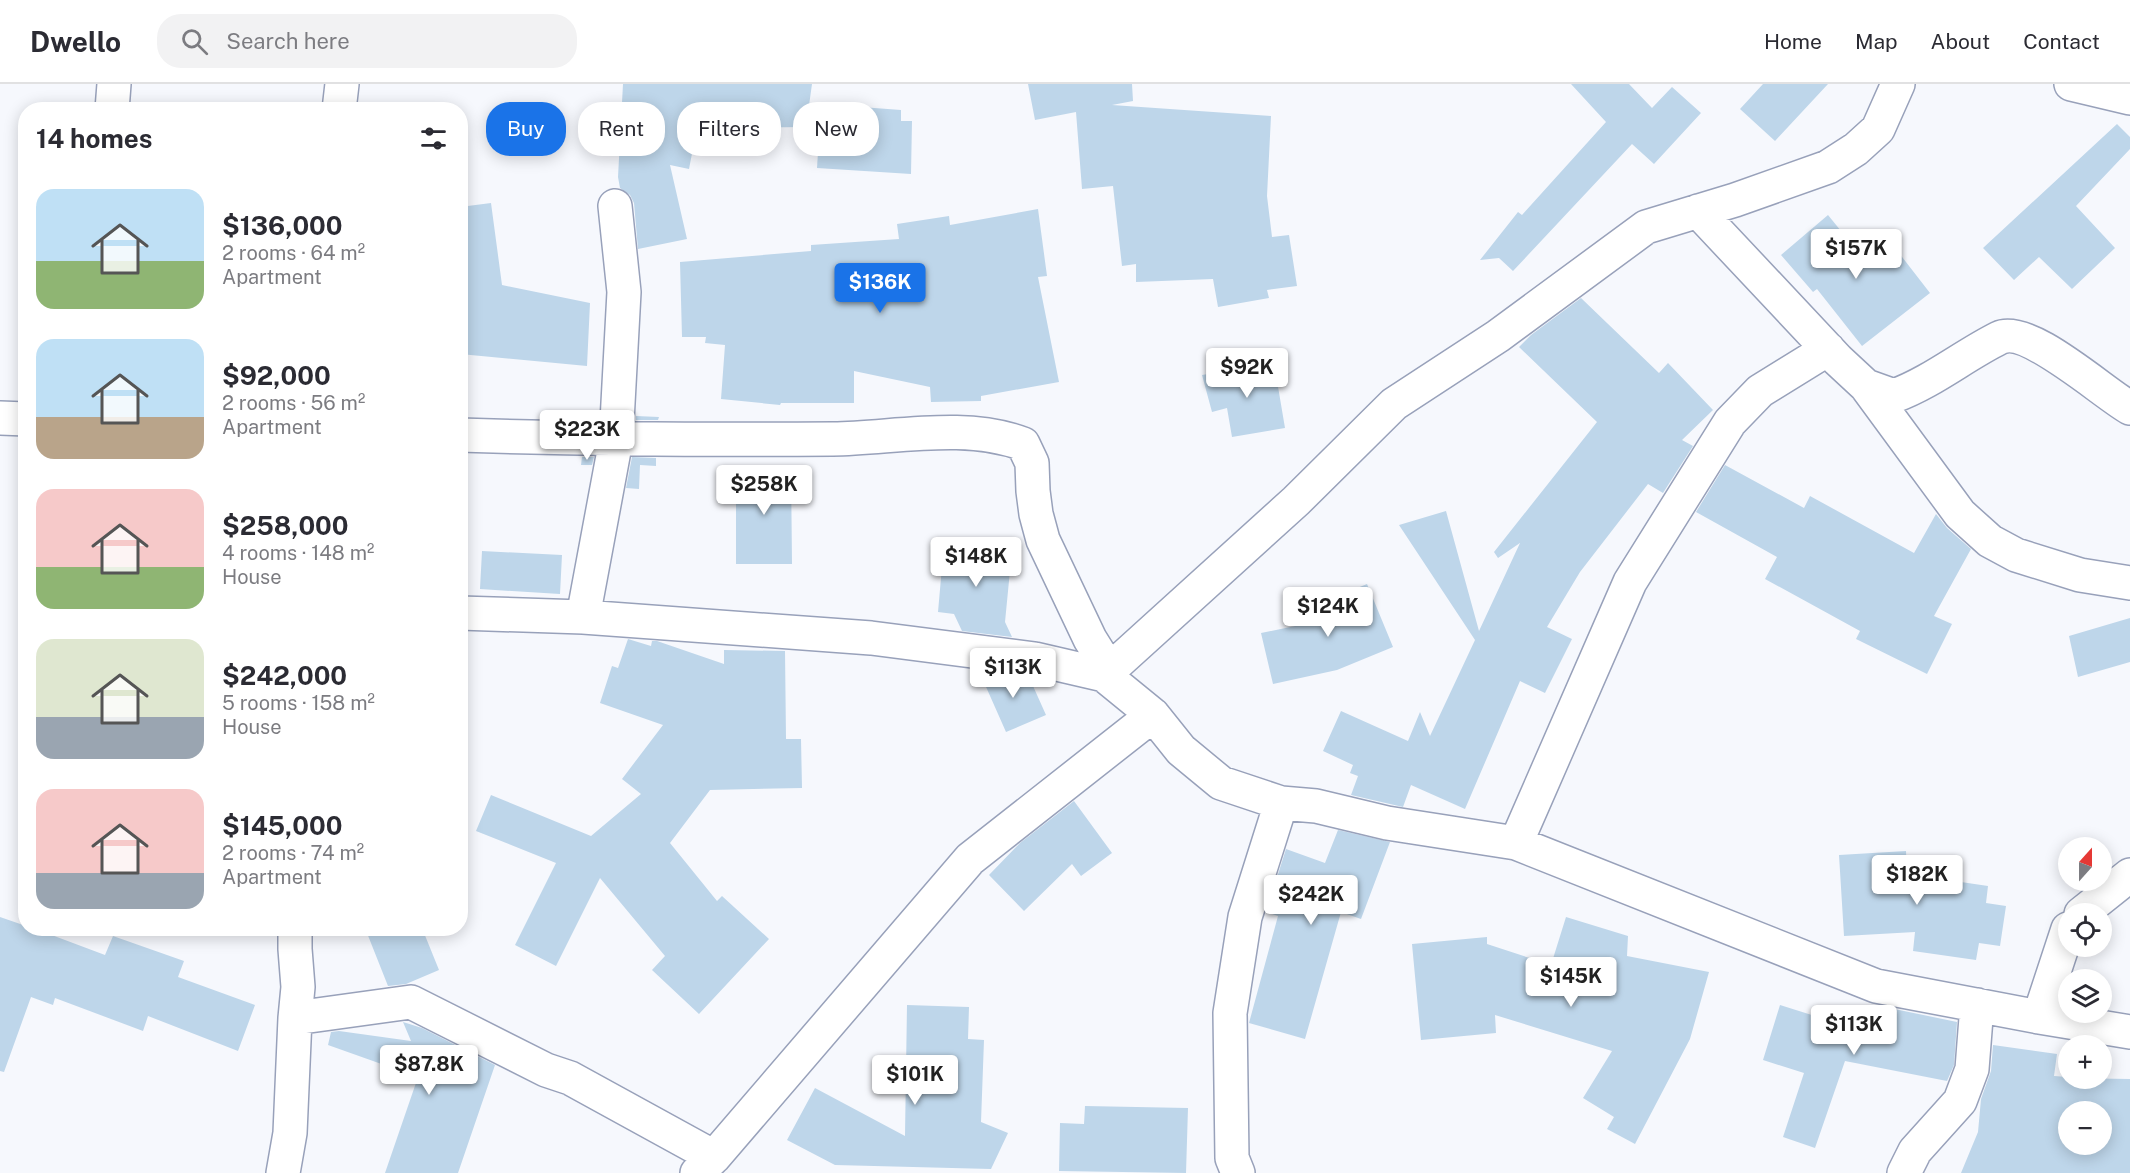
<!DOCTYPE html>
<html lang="en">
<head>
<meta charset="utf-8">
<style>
  body { margin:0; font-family:"Public Sans",sans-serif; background:#f2f2f3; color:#2b2b33; height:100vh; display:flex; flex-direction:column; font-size:22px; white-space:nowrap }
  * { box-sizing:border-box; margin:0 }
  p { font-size:20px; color:#7c7c81 }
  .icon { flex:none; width:33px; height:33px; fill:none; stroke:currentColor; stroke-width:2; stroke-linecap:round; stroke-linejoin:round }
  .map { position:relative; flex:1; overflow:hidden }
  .drawer { position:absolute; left:18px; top:18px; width:450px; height:834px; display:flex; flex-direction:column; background:#fff; border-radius:24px; box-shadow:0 3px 15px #0003 }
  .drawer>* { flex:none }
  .top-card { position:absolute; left:486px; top:18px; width:570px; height:54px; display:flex; gap:12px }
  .needle { width:39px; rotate:21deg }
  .fabs { position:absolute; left:2058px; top:753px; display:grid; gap:12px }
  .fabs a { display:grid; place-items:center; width:54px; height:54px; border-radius:50%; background:#fff; box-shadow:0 3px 15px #0003; font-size:30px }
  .price { position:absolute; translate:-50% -51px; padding:0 14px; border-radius:6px; background:#fff; color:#222; font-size:20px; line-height:39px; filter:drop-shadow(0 2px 3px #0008) }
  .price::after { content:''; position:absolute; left:50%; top:36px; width:18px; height:14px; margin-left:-9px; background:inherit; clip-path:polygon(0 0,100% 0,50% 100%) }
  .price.on { background:#1a73e8; color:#fff }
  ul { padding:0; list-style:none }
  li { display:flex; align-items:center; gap:18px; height:150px; padding:0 18px }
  li span { display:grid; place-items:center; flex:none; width:168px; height:120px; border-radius:18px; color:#555 }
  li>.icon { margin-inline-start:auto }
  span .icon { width:72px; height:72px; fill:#fffc; stroke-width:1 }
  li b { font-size:26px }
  h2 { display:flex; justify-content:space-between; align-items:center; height:72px; padding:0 18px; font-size:26px }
  .chip { padding:0 21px; border-radius:24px; background:#fff; box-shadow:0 3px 15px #0003; font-size:21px; line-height:54px }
  .chip.on { background:#1a73e8; color:#fff }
  header { display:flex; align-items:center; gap:36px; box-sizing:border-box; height:84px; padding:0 30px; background:#fff; border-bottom:2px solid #e1e1e2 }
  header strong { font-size:28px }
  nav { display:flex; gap:33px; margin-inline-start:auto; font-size:21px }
  .search { width:420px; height:54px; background:#f2f2f3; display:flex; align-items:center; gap:15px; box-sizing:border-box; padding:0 21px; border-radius:24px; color:#7c7c81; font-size:22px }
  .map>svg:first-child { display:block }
  .building { fill:#bed6ea; fill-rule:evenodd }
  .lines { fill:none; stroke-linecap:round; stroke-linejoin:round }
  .street-casing { stroke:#98a1ba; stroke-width:36 }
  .street { stroke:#fff; stroke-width:33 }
</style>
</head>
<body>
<header>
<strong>Dwello</strong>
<div class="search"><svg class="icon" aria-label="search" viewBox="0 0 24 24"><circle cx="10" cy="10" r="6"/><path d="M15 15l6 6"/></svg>Search here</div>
<nav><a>Home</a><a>Map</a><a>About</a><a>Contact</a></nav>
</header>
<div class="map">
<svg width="2130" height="1089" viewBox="0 0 2130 1089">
  <rect width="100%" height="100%" fill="#f6f8fd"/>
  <!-- building -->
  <path class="building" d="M 623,0 L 812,0 L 806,43 L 697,44 L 689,85 L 670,81 L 687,155 L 638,165 L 634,119 L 630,111 L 620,104 L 618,93 Z
    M 1028,0 L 1132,0 L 1133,17 L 1112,21 L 1271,32 L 1267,112 L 1272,153 L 1289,151 L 1297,202 L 1267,206 L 1269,214 L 1218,223 L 1213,195 L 1136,198 L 1136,180 L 1122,182 L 1113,102 L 1082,105 L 1076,28 L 1035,36 Z
    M 1571,0 L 1629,0 L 1652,24 L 1672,3 L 1701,29 L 1654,80 L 1632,60 L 1513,187 L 1499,174 L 1480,176 L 1518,128 L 1522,131 L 1606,38 Z
    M 1763,0 L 1828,0 L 1775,57 L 1740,25 Z
    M 821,20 L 901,26 L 901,37 L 912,37 L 911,90 L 817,84 Z
    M 2117,40 L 2130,53 L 2130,65 L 2076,122 L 2115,164 L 2072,205 L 2039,173 L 2014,196 L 1983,164 Z
    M 491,119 L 502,201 L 590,219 L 587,282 L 460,270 L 460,123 Z
    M 1038,125 L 1047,192 L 1038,193 L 1059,298 L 981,312 L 981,317 L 931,318 L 930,303 L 854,287 L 854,319 L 781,319 L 780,321 L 721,315 L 725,261 L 705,259 L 706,253 L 682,253 L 680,178 L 811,167 L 811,161 L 899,155 L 897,140 L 949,132 L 950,141 Z
    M 1828,131 L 1867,179 L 1892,160 L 1930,209 L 1862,262 L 1817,205 L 1813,208 L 1781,171 Z
    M 1581,214 L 1659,289 L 1668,279 L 1713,326 L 1682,356 L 1693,362 L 1663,409 L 1648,400 L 1580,488 L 1547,543 L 1572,555 L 1545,609 L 1520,597 L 1465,725 L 1411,701 L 1403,723 L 1351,711 L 1358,692 L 1350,689 L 1353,681 L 1323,667 L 1341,627 L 1408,657 L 1420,628 L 1430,652 L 1475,556 L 1399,441 L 1446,427 L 1479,547 L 1520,459 L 1498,474 L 1494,468 L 1597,338 L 1519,263 L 1531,251 Z
    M 1274,279 L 1285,344 L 1232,353 L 1227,324 L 1212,328 L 1202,291 Z
    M 584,330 L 599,331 L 598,336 L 584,335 Z
    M 636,332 L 659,333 L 658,336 L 636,336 Z
    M 582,373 L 594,373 L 592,381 L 581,381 Z
    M 632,373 L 656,374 L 656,382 L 640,381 L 639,405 L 626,404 Z
    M 1725,381 L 1804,424 L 1810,412 L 1914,469 L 1936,430 L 1947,444 L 1971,465 L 1934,532 L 1952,540 L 1927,590 L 1856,555 L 1860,547 L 1765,495 L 1777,473 L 1696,428 Z
    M 736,383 L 791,383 L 792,480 L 736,480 Z
    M 944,460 L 1012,466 L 1005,538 L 1012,553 L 962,547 L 954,530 L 938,528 Z
    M 482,467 L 562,471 L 560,510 L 480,505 Z
    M 1367,500 L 1393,563 L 1337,586 L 1273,600 L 1261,549 L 1319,537 L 1313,522 Z
    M 2130,534 L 2130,578 L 2078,593 L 2069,552 Z
    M 628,555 L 651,562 L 652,557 L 657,557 L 724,580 L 724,566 L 785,567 L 786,655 L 801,655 L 802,704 L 710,706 L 670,759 L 717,817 L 722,812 L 769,855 L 699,930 L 652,886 L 665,872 L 600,794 L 556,882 L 515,861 L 556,779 L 476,747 L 491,711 L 591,752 L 641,710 L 622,695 L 663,641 L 600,619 L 612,582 L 618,584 Z
    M 979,587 L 1029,593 L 1046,631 L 1006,648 Z
    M 1074,717 L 1112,769 L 1081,792 L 1072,780 L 1024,827 L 989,791 L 1020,759 Z
    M 1338,746 L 1390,758 L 1361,835 L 1341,828 L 1305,955 L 1249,939 L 1278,832 L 1266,828 L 1286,765 L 1325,779 Z
    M 1906,767 L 1907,790 L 1988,802 L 1986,819 L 2006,822 L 2000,862 L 1979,859 L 1976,876 L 1913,867 L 1915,848 L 1844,852 L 1839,771 Z
    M 0,833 L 26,842 L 26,844 L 33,844 L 105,871 L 113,852 L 184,877 L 178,893 L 255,921 L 238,967 L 148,932 L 143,947 L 55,914 L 53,921 L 31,913 L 4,988 L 0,987 Z
    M 1566,833 L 1628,852 L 1627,872 L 1709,888 L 1690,955 L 1635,1060 L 1607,1045 L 1614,1033 L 1583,1014 L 1612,967 L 1495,931 L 1496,949 L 1421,956 L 1412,860 L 1487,853 L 1487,860 L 1551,881 Z
    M 365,844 L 422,844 L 439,886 L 406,900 L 388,902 Z
    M 907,921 L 969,923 L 968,955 L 984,956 L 981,1038 L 1008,1049 L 991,1085 L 835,1081 L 787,1056 L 815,1004 L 905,1052 Z
    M 1780,921 L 1869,949 L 1875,921 L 1957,938 L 1954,981 L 1947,997 L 1845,977 L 1815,1064 L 1783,1053 L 1804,989 L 1763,976 Z
    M 403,938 L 422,944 L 495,981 L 458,1089 L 385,1089 L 418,993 L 328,961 L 331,948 L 339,947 L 411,957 Z
    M 1993,961 L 2057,970 L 2054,992 L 2068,993 L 2068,994 L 2130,995 L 2130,1089 L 1961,1089 L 1978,1048 L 1981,1015 L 1991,987 ZM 2068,1028 L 2102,1028 L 2102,1060 L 2068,1060 Z
    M 1085,1022 L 1188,1024 L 1186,1089 L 1059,1087 L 1060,1039 L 1084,1040 Z"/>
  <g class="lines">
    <!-- street casing -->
    <g class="street-casing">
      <path id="street" d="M 2071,0 L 2130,14
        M 112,26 L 114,0
        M 339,26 L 342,0
        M 1698,127 L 1838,276 L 1866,302 L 1894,312 C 1932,298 1963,272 1999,254 C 2028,240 2103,309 2130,324
        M 1866,302 L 1960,430 L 1990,457 L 2016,471 L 2080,491 L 2130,499
        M 0,334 L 26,335
        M 460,351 C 585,355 709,356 833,355 C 894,354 966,338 1023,360 L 1032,379 L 1033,407 L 1036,430 L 1043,456 L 1090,555 L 1110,587
        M 460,529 L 583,533 L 871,554 L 1035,575 L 1104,591 L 1153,631 L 1181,666 L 1221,699 L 1281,719 L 1316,722 L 1387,739 L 1516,759 L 1876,902 L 2039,933 L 2130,948
        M 583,533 L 616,356 L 624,208 L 615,122
        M 1104,591 L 1296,417 L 1394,320 L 1498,252 L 1646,143 L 1735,116 L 1828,83 L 1856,65 L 1878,45 L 1898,0
        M 1516,759 L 1630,498 L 1730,338 L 1760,307 L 1828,265
        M 2081,830 L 2130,791
        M 2039,933 L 2068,845
        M 295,934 L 411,918 L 546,986 L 570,994 L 714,1073
        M 283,1089 L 290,1049 L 295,934 L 298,903 L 295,865 L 295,844
        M 697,1089 L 714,1073 L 970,775 L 1153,631
        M 1238,1089 L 1232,1074 L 1230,929 L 1245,833 L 1281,719
        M 1904,1089 L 1915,1067 L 1960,1017 L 1972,985 L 1977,921"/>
    </g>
    <!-- street -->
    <use href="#street" class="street"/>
  </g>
</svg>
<div class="fabs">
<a><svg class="needle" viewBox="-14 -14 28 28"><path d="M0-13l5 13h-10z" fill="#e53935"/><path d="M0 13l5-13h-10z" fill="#7c7c81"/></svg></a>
<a><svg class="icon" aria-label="locate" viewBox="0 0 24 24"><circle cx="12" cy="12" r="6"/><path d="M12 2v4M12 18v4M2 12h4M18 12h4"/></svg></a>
<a><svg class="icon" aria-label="layers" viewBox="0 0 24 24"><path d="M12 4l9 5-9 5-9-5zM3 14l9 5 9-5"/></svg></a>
<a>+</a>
<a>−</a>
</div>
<b class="price" style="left:1856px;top:196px">$157K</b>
<b class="price on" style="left:880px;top:230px">$136K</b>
<b class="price" style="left:1247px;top:315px">$92K</b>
<b class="price" style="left:587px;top:377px">$223K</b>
<b class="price" style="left:764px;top:432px">$258K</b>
<b class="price" style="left:976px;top:504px">$148K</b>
<b class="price" style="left:1328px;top:554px">$124K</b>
<b class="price" style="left:1013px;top:615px">$113K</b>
<b class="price" style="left:1917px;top:822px">$182K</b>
<b class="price" style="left:1311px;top:842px">$242K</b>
<b class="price" style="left:1571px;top:924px">$145K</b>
<b class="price" style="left:1854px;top:972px">$113K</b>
<b class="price" style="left:429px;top:1012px">$87.8K</b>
<b class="price" style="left:915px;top:1022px">$101K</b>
<div class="top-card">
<a class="chip on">Buy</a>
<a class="chip">Rent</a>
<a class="chip">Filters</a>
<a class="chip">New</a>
</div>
<section class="drawer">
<h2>14 homes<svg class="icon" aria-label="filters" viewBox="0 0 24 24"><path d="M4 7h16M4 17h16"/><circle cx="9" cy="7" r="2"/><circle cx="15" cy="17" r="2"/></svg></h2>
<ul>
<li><span style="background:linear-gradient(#bfe0f5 60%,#8fb573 0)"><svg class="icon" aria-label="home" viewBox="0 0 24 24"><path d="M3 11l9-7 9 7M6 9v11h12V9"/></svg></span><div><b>$136,000</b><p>2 rooms · 64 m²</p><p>Apartment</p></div></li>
<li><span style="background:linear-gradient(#bfe0f5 65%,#b9a48a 0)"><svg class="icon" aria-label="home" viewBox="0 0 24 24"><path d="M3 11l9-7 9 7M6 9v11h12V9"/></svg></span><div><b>$92,000</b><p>2 rooms · 56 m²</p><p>Apartment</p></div></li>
<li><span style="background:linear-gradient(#f6c9c9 65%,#8fb573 0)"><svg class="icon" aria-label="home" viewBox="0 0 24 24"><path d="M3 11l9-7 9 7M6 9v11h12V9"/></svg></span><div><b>$258,000</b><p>4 rooms · 148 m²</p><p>House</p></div></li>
<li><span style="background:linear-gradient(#dfe7d0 65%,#9aa5b1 0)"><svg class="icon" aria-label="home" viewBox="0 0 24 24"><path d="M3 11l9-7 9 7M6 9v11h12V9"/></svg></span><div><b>$242,000</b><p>5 rooms · 158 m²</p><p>House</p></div></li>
<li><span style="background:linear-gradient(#f6c9c9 70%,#9aa5b1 0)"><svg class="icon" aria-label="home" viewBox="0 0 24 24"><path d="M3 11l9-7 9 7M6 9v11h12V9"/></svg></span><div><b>$145,000</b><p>2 rooms · 74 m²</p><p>Apartment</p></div></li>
</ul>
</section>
</div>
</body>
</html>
